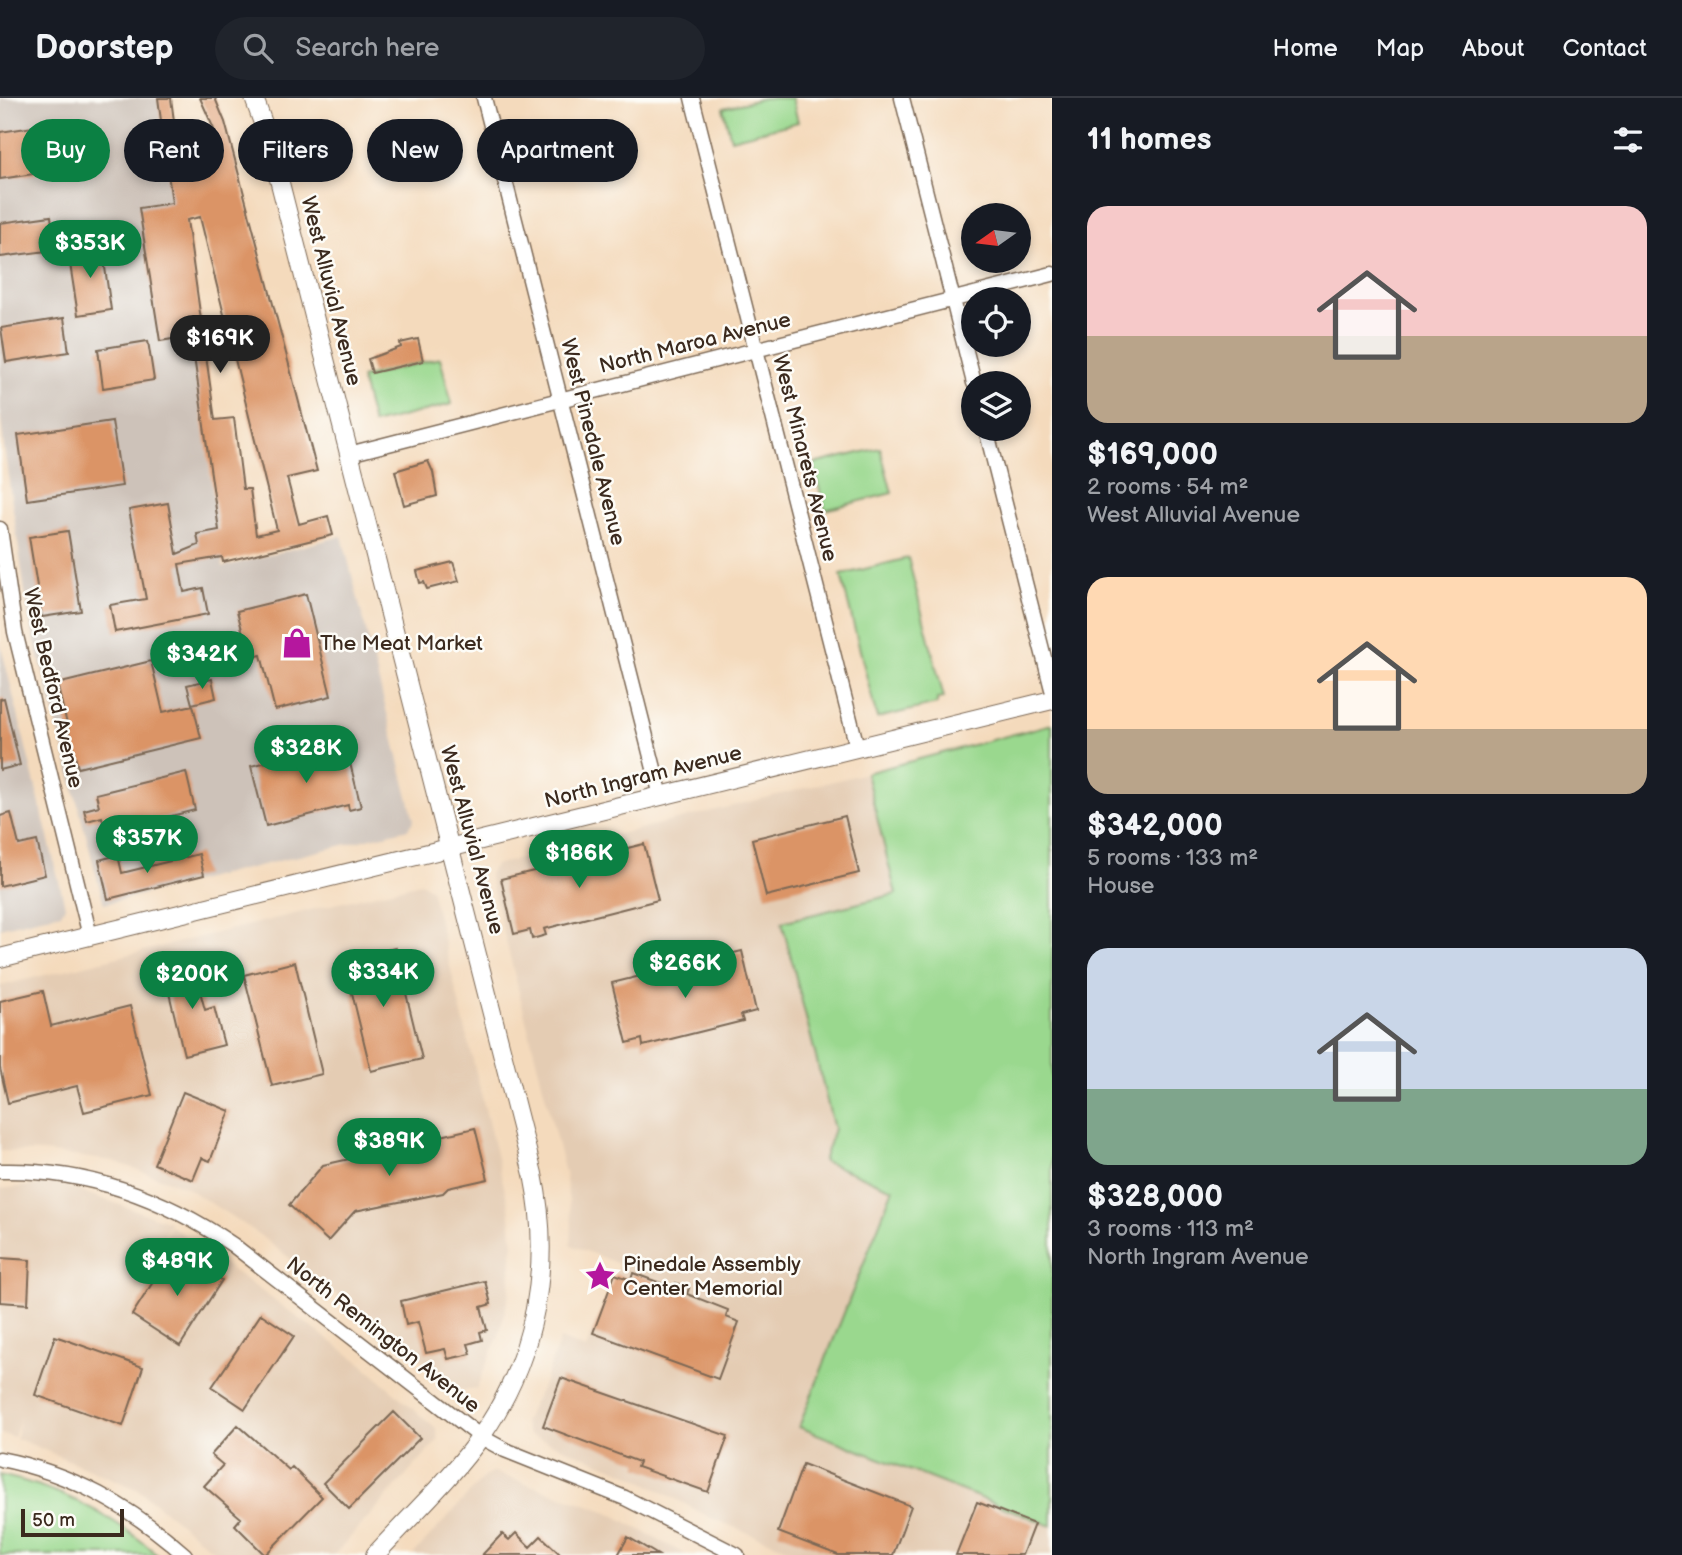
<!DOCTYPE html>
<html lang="en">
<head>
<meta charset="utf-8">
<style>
  body { margin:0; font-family:"Balsamiq Sans",sans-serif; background:#20242c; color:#f1f3f6; height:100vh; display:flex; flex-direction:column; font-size:26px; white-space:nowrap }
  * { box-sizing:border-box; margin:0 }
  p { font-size:23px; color:#9ea1a6 }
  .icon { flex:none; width:38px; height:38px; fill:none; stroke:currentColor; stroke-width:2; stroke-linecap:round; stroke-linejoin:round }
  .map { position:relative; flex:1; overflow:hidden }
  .panel { display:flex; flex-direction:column; background:#171b24; width:630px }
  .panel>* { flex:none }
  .banner { position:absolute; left:21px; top:21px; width:665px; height:63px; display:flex; gap:14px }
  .needle { width:46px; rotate:256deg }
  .buttons { position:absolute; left:961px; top:105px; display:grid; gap:14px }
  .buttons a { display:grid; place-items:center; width:70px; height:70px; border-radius:50%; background:#171b24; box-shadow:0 4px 10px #0003; font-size:35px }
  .scale { position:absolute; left:21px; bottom:18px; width:103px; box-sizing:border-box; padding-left:7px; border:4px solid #3b2a1e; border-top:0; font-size:19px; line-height:24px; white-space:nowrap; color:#3b2a1e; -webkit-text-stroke:5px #fdfcf7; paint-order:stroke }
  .price { position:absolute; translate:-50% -60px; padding:0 16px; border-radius:24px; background:#0b8043; color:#fff; font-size:23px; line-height:46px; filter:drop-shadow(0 2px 4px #0008) }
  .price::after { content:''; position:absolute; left:50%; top:42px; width:21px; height:16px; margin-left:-10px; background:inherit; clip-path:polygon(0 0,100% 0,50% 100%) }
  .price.on { background:#222; color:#fff }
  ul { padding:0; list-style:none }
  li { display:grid; align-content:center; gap:14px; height:371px; padding:0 35px }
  li span { display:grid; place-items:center; height:217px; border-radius:21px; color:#555 }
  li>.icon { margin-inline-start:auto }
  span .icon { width:126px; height:126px; fill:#fffc; stroke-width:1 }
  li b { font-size:30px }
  h2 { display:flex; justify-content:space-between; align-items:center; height:84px; padding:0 35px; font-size:30px }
  .pill { padding:0 24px; border-radius:32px; background:#171b24; box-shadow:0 4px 10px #0003; font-size:24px; line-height:63px }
  .pill.on { background:#0b8043; color:#fff }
  header { display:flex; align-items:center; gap:42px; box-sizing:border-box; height:98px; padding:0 35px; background:#171b24; border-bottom:2px solid #363941 }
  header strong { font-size:33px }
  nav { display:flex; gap:38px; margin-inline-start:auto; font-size:24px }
  .search { width:490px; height:63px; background:#20242c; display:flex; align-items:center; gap:18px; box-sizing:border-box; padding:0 24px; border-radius:38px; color:#9ea1a6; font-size:26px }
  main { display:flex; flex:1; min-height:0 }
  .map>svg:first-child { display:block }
  .built { fill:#e4ccb3 }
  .industrial { fill:#cdc2b9 }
  .green { fill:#9ad88e; stroke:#6a8156; stroke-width:2 }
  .building { fill:#db9466; fill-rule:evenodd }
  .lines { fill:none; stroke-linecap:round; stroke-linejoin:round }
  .minor-casing { stroke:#7c6855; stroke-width:17 }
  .tertiary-casing { stroke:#7c6855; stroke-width:20 }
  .minor { stroke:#fff; stroke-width:14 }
  .tertiary { stroke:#fff; stroke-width:18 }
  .labels { text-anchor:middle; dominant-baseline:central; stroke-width:5; stroke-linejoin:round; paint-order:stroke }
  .street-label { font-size:21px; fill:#3b2a1e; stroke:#fdfcf7 }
  .poi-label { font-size:21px; fill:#3b2a1e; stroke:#fdfcf7; text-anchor:start }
</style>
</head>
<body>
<header>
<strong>Doorstep</strong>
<div class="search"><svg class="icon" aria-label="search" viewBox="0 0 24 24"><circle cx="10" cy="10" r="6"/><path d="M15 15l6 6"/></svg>Search here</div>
<nav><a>Home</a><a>Map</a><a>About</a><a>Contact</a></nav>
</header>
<main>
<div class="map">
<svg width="1052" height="1457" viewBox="0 0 1052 1457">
  <rect width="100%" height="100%" fill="#fdfcf7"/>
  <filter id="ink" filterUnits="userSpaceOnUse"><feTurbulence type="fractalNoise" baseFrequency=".0143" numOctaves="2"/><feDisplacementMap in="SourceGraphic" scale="14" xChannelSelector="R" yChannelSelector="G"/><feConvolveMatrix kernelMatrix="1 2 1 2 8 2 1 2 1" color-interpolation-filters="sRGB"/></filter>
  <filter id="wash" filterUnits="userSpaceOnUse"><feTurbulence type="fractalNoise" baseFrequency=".00686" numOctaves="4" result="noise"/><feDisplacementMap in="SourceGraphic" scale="28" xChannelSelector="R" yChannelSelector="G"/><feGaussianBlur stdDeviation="1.57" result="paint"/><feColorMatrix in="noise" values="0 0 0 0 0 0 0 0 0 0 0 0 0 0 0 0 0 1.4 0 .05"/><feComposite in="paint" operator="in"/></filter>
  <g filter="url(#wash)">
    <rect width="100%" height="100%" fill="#f4dabc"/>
    <!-- built -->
    <path class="built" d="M 866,675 L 896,796 L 782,825 L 835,1031 L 893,1090 L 799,1329 L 1052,1428 L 1052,1457 L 803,1457 L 709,1419 L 631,1377 L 528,1336 L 524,1324 L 544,1285 L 560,1241 L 586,1251 L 619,1166 L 571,1147 L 572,1126 L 565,1075 L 489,776 L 495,767 Z
      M 421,785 L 431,791 L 509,1109 L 513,1147 L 509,1197 L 499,1237 L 476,1291 L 462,1293 L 253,1132 L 185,1089 L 113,1063 L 43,1054 L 0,1053 L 0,888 Z
      M 56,1085 L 170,1124 L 118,1246 L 170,1127 L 362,1266 L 436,1331 L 438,1342 L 334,1457 L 219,1457 L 139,1392 L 16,1340 L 21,1316 L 14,1339 L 0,1336 L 0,1206 L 34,1207 L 0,1205 L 0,1091 Z
      M 493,1374 L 608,1414 L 686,1457 L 413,1457 L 484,1379 Z"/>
    <!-- industrial -->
    <path class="industrial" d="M 0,0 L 159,0 L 223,469 L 342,438 L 414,722 L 408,731 L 104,806 L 29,521 L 4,349 L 0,313 Z
      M 0,544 L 65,808 L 61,815 L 0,830 Z"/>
    <!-- green -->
    <path class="green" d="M 764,0 L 792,0 L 798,24 L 731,41 L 723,10 Z
      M 440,260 L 452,306 L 373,326 L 361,280 Z
      M 880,350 L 892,395 L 825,412 L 813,366 Z
      M 908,460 L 944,600 L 937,601 L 937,606 L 877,620 L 841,477 Z
      M 1052,626 L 1052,1428 L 799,1329 L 893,1091 L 823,1063 L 834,1031 L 782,824 L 896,796 L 866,675 Z
      M 0,1377 C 59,1390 113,1417 158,1457 L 0,1457 Z"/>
    <g id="blocks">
      <!-- building -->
      <path class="building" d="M 158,0 L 171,0 L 178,54 L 217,38 L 200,0 L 215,0 L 225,24 L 317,373 L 287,380 L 299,426 L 328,418 L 333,437 L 223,464 L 222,459 L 179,466 L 184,494 L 203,490 L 208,516 L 115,534 L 110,507 L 146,501 L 129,412 L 168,405 L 177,456 L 199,447 L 197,436 L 219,432 L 191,238 L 160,243 L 139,110 L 172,105 ZM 200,119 L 277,432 L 256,437 L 250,391 L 243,391 L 234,320 L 215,322 L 187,122 Z
        M 66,24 L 73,70 L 0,81 L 0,34 Z
        M 51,118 L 55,152 L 0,159 L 0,125 Z
        M 102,148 L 111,212 L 78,217 L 68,153 Z
        M 64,220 L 69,254 L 6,264 L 1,230 Z
        M 418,241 L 423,263 L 372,275 L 368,261 L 401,249 L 400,245 Z
        M 148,243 L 154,282 L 103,290 L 98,251 Z
        M 112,323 L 122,388 L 27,402 L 18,337 Z
        M 428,363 L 433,374 L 437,398 L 404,407 L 395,373 Z
        M 68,433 L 81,513 L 42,519 L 29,439 Z
        M 453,464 L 459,483 L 427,491 L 424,484 L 420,485 L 417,473 Z
        M 306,496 L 331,598 L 275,612 L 261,557 L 249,560 L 247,551 L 242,553 L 239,541 L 244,539 L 237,513 Z
        M 151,563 L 163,614 L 193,607 L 201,640 L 78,670 L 57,586 Z
        M 212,581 L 216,600 L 192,606 L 187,587 Z
        M 4,600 L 20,667 L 0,672 L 0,601 Z
        M 345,645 L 361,709 L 349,712 L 348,707 L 266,728 L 251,668 Z
        M 186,674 L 195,712 L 123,730 L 124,734 L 106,738 L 102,719 L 87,723 L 84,712 L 99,708 L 96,696 Z
        M 11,715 L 19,747 L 37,743 L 45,777 L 0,788 L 0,718 Z
        M 845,718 L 859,775 L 766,798 L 752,741 Z
        M 644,746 L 658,802 L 544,831 L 546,837 L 532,841 L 530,832 L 514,836 L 501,781 Z
        M 199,756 L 204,777 L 108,801 L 99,762 L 118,757 L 122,775 Z
        M 395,850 L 422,961 L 371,973 L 344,862 Z
        M 742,853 L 756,913 L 741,917 L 743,923 L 643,948 L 642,941 L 627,945 L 612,885 Z
        M 192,863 L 205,912 L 214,909 L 224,947 L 184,957 L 163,870 Z
        M 295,864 L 322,976 L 272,988 L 244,877 Z
        M 43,893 L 51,928 L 130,908 L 152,997 L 84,1014 L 77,988 L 8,1005 L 0,970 L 0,903 Z
        M 183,994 L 230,1013 L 210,1063 L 202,1060 L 193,1082 L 154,1066 Z
        M 475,1030 L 488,1081 L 448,1090 L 443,1095 L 355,1113 L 328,1143 L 289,1107 L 323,1067 L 354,1060 L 353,1054 L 367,1051 L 372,1055 L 399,1049 L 397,1044 L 412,1040 L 416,1044 Z
        M 174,1151 L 222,1182 L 180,1248 L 132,1217 Z
        M 0,1160 L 30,1162 L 28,1206 L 0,1204 Z
        M 633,1175 L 674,1190 L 676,1185 L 689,1190 L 687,1196 L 728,1212 L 726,1219 L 739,1224 L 718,1281 L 593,1235 L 615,1176 L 631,1182 Z
        M 485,1183 L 491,1206 L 481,1209 L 487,1232 L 480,1234 L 482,1242 L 468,1246 L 471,1256 L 448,1261 L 445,1251 L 426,1255 L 418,1224 L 406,1227 L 401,1203 Z
        M 261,1216 L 294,1238 L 245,1311 L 212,1289 Z
        M 55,1238 L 143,1269 L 123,1328 L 35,1297 Z
        M 561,1280 L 728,1338 L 708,1394 L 637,1369 L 639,1364 L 543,1328 Z
        M 394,1314 L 420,1340 L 349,1411 L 323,1385 Z
        M 238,1327 L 289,1372 L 292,1369 L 322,1399 L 265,1457 L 235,1427 L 241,1420 L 204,1388 L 223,1367 L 211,1357 Z
        M 803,1366 L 911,1408 L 893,1457 L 838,1457 L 778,1434 Z
        M 977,1404 L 1034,1426 L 1022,1457 L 956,1457 Z
        M 516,1435 L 530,1449 L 541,1438 L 561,1457 L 482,1457 L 502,1436 L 509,1442 Z
        M 628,1439 L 658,1457 L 618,1457 Z"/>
    </g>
  </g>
  <g filter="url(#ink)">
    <use href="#blocks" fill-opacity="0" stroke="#7c6855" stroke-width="2"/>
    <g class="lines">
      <!-- minor casing -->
      <g class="minor-casing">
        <path id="minor" d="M 484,0 L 661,698
          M 692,0 L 857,649
          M 902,0 L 974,285
          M 986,331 L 1052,591
          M 349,356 L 1052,176
          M 0,431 L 15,534 L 90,838
          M 0,1073 C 85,1071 163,1099 233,1147 L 481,1339 L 505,1352 L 625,1400 L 737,1457
          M 0,1361 C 72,1375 131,1409 185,1457"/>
      </g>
      <!-- tertiary casing -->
      <g class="tertiary-casing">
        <path id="tertiary" d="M 254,0 L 269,42 L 533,1076 C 552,1168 536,1259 482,1337 C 452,1380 410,1418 375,1457
          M 0,860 L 1052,602"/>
      </g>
      <!-- minor -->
      <use href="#minor" class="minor"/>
      <!-- tertiary -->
      <use href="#tertiary" class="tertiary"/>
    </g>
  </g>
  <!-- icons -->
  <defs>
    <g id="shop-bare" transform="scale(2.415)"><path d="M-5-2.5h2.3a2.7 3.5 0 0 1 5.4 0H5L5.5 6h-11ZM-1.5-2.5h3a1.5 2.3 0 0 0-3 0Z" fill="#b5179e" stroke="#fdfcf7" stroke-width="2.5" paint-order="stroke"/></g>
    <g id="sight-bare" transform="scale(2.415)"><path d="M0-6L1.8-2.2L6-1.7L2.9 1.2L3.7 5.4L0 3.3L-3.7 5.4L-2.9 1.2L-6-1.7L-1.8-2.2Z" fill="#b5179e" stroke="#fdfcf7" stroke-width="2.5" paint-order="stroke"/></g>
  </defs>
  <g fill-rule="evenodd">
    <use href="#shop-bare" x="297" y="545"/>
    <use href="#sight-bare" x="600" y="1178"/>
  </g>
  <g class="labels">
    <!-- street labels -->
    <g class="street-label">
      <text transform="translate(331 193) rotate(76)">West Alluvial Avenue</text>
      <text transform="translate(695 245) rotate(-14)">North Maroa Avenue</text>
      <text transform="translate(593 344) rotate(76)">West Pinedale Avenue</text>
      <text transform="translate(805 360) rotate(76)">West Minarets Avenue</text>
      <text transform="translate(53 590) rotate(77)">West Bedford Avenue</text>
      <text transform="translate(643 679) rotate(-14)">North Ingram Avenue</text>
      <text transform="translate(472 742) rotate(75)">West Alluvial Avenue</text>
      <text transform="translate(383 1237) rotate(38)">North Remington Avenue</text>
    </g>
    <!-- poi labels -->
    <g class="poi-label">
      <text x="320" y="545">The Meat Market</text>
      <text x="623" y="1166">Pinedale Assembly<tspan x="623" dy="24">Center Memorial</tspan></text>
    </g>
  </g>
</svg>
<div class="buttons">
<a><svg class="needle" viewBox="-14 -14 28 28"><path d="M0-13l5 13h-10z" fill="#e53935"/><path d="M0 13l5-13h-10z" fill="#9ea1a6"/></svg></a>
<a><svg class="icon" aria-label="locate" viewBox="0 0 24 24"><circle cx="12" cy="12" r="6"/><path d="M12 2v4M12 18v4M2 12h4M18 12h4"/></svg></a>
<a><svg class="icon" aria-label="layers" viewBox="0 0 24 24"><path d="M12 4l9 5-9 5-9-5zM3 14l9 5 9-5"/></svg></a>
</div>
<div class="scale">50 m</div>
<b class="price" style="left:90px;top:182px">$353K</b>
<b class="price on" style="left:220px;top:277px">$169K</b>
<b class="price" style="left:202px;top:593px">$342K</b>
<b class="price" style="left:306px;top:687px">$328K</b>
<b class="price" style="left:147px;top:777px">$357K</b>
<b class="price" style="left:579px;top:792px">$186K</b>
<b class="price" style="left:685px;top:902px">$266K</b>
<b class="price" style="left:383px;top:911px">$334K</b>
<b class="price" style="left:192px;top:913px">$200K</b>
<b class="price" style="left:389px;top:1080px">$389K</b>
<b class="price" style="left:177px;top:1200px">$489K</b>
<div class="banner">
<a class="pill on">Buy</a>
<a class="pill">Rent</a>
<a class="pill">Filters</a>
<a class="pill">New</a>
<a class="pill">Apartment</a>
</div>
</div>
<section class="panel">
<h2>11 homes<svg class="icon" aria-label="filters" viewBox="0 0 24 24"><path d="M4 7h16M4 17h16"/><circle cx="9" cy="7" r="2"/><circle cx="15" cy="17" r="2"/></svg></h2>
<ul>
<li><span style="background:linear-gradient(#f6c9c9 60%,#b9a48a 0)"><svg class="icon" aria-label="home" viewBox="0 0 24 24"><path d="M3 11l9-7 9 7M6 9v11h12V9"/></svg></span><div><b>$169,000</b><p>2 rooms · 54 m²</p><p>West Alluvial Avenue</p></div></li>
<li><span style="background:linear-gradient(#ffd9b3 70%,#b9a48a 0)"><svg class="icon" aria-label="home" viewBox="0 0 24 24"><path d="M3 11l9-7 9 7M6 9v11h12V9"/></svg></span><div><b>$342,000</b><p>5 rooms · 133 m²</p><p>House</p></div></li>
<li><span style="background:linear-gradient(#c9d6e8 65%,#7fa58c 0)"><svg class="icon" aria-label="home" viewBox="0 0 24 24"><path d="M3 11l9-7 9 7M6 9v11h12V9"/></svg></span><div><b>$328,000</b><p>3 rooms · 113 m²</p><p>North Ingram Avenue</p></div></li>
</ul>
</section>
</main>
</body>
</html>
